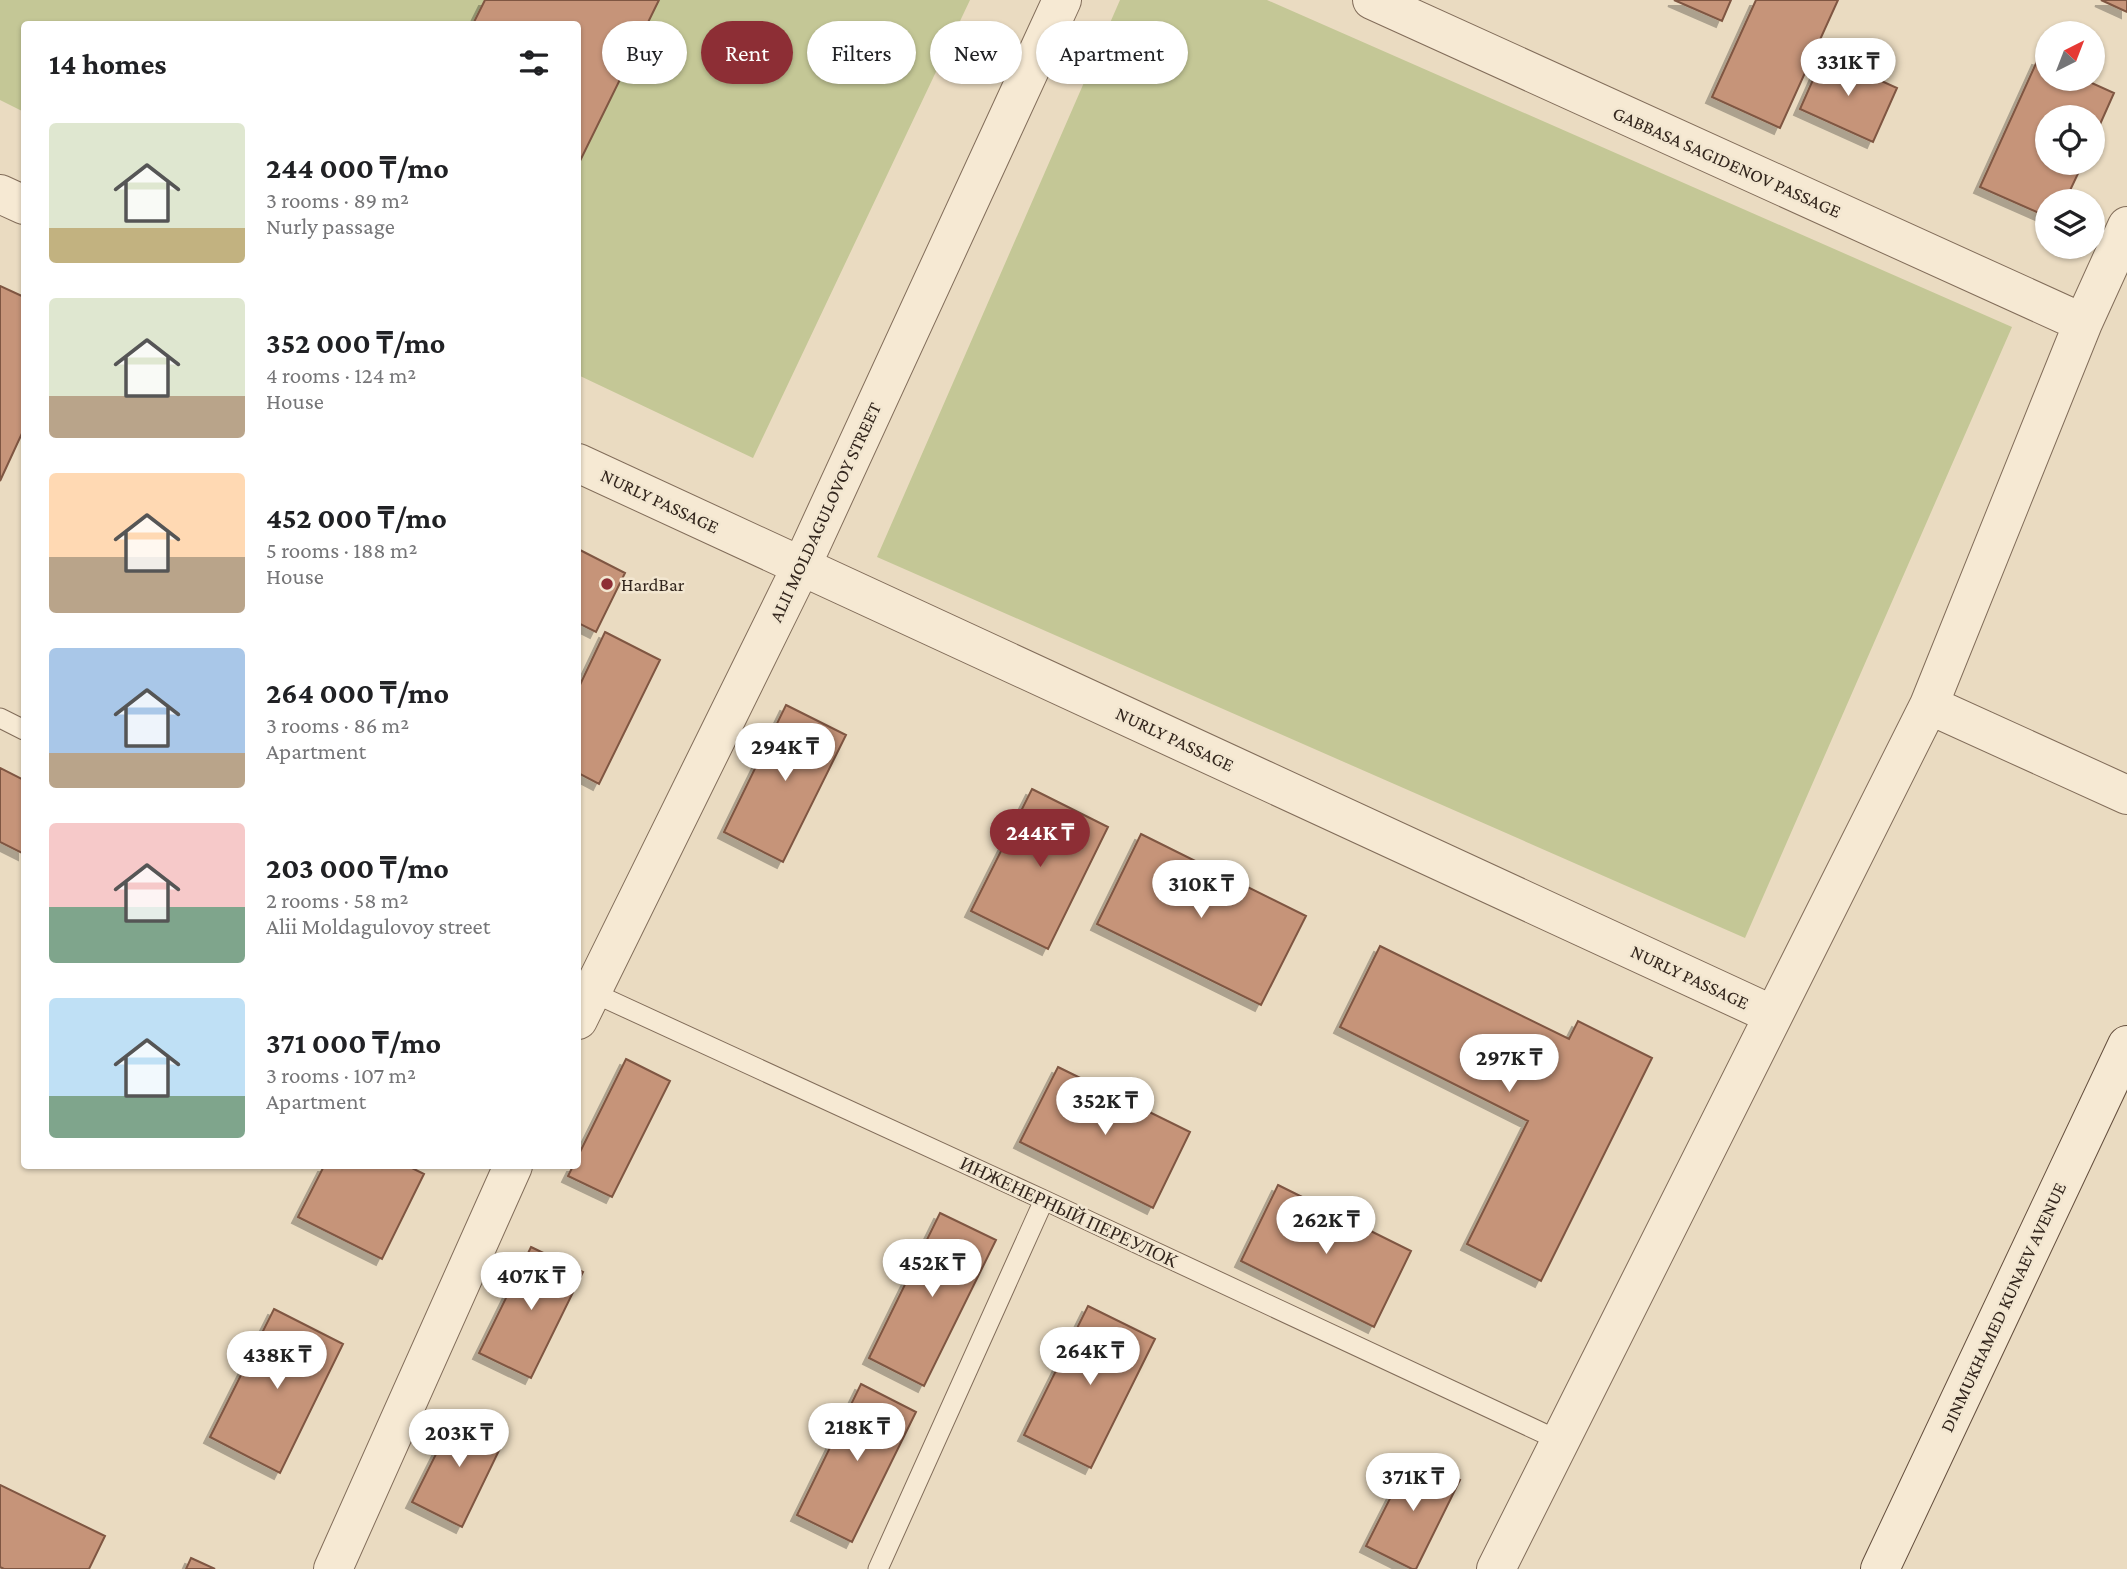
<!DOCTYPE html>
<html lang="en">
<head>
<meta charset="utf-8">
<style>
  body { margin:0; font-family:"Crimson Pro",serif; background:#f6f6f6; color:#202124; height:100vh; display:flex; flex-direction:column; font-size:26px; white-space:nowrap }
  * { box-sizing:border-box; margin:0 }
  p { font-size:23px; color:#757577 }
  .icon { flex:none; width:38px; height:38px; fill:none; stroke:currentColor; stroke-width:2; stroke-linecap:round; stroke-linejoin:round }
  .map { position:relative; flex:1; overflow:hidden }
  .drawer { position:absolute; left:21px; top:21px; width:560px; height:1148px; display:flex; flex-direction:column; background:#fff; border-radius:7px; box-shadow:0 2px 5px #0004 }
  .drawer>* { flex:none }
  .banner { position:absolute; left:602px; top:21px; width:665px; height:63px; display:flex; gap:14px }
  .needle { width:46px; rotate:42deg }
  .tools { position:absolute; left:2035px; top:21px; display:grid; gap:14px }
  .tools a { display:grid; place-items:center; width:70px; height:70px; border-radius:50%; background:#fff; box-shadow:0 2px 5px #0004; font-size:35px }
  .price { position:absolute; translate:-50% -60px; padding:0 16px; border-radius:24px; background:#fff; color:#222; font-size:23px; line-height:46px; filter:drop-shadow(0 2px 4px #0008) }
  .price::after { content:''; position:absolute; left:50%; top:42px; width:21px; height:16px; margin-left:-10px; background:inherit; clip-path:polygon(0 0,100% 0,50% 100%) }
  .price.selected { background:#8d2e35; color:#fff }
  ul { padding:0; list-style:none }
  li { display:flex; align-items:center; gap:21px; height:175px; padding:0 28px }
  li span { display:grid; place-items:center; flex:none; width:196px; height:140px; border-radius:7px; color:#555 }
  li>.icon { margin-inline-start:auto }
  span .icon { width:84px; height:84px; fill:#fffc; stroke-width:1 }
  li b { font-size:30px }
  h2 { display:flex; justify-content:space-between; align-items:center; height:84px; padding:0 28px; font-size:30px }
  .pill { padding:0 24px; border-radius:32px; background:#fff; box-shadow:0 2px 5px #0004; font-size:24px; line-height:63px }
  .pill.selected { background:#8d2e35; color:#fff }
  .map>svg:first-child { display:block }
  .green { fill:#c4c796 }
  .building { fill:#c69479; stroke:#7f5642; stroke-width:2; filter:url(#shadow) }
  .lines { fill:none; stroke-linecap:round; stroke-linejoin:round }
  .lane-casing { stroke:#826d5a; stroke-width:21 }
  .street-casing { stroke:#826d5a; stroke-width:40 }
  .secondary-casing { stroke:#644e3d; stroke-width:40 }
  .lane { stroke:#f6e9d3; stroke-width:19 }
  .street { stroke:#f6e9d3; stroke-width:38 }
  .secondary { stroke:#f6e9d3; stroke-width:38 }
  .poi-dot { fill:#8d2e35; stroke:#f2e6d0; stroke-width:2.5 }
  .labels { text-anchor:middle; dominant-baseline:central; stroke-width:5; stroke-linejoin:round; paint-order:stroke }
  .street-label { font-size:19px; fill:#33261d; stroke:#f2e6d0 }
  .poi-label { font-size:19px; fill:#33261d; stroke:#f2e6d0; text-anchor:start }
</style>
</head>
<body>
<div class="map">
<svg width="2127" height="1569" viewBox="0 0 2127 1569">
  <defs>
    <filter id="shadow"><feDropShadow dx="-6" dy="6" stdDeviation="0" flood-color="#0004"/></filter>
  </defs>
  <rect width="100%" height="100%" fill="#eadbc1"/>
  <!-- green -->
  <path class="green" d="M 0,0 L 970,0 L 753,458 L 578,375 L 578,24 L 24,24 L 24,112 L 0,100 Z
    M 1120,0 L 1267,0 L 2012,327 L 1745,938 L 877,557 Z"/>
  <!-- building -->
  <path class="building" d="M 485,0 L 659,0 L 578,165 L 578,24 L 473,24 Z
    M 1674,0 L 1731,0 L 1722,21 Z
    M 1756,0 L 1838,0 L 1780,128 L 1712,97 Z
    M 2101,0 L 2127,0 L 2127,12 Z
    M 1824,55 L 1897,88 L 1873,142 L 1800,109 Z
    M 2038,59 L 2048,63 L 2048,79 L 2083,79 L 2114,93 L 2093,140 L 2093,117 L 2048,117 L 2048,163 L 2083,163 L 2065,201 L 2048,201 L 2048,217 L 1980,187 Z
    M 0,286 L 24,297 L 24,429 L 0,481 Z
    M 578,549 L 625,573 L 596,632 L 578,623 Z
    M 605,632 L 660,660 L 599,784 L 578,773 L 578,689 Z
    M 786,705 L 846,735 L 783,862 L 724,832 Z
    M 0,768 L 24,780 L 24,854 L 0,842 Z
    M 1032,789 L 1108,827 L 1048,949 L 971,911 Z
    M 1141,834 L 1306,916 L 1261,1005 L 1097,924 Z
    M 1380,946 L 1569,1039 L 1578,1021 L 1652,1058 L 1541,1281 L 1467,1244 L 1528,1121 L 1340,1027 Z
    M 626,1059 L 670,1081 L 612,1197 L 568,1176 L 573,1166 L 578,1166 L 578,1156 Z
    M 1058,1067 L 1190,1132 L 1153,1208 L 1020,1142 Z
    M 324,1166 L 408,1166 L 424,1174 L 382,1259 L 298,1217 Z
    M 1278,1185 L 1411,1251 L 1374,1327 L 1241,1261 Z
    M 940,1213 L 996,1240 L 924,1386 L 869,1358 Z
    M 531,1247 L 583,1272 L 531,1378 L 479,1353 Z
    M 1088,1306 L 1155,1339 L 1091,1468 L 1024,1435 Z
    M 274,1309 L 343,1344 L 280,1473 L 210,1437 Z
    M 861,1384 L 916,1412 L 852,1542 L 797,1515 Z
    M 457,1412 L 506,1436 L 462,1527 L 412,1502 Z
    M 1412,1455 L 1460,1480 L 1416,1569 L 1412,1569 L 1366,1546 Z
    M 0,1485 L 105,1536 L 89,1569 L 4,1569 L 0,1567 Z
    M 191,1558 L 215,1569 L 186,1569 Z"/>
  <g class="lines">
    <!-- lane casing -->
    <g class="lane-casing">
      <path id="lane" d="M 0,718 L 24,730
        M 585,989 L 1044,1200 L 1560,1441
        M 878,1569 L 1044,1200"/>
    </g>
    <!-- street casing -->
    <g class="street-casing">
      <path id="street" d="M 1372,0 L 2083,323
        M 0,194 L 24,205
        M 578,463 L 1773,1015
        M 1929,705 L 2127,795
        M 578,1020 L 801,567 L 1062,0
        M 333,1569 L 513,1166
        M 1496,1569 L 1929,705 L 2083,323 L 2127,226"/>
    </g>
    <!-- secondary casing -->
    <g class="secondary-casing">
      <path id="secondary" d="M 1880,1569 L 2127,1045"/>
    </g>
    <!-- lane -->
    <use href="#lane" class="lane"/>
    <!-- street -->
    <use href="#street" class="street"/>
    <!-- secondary -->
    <use href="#secondary" class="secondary"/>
  </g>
  <!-- markers -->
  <circle class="poi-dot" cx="607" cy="584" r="7"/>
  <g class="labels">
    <!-- street labels -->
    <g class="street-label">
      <text transform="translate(1727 162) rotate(24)">GABBASA SAGIDENOV PASSAGE</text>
      <text transform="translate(660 501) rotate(25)">NURLY PASSAGE</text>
      <text transform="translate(825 512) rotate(-65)">ALII MOLDAGULOVOY STREET</text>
      <text transform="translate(1175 739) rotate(25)">NURLY PASSAGE</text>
      <text transform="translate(1690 977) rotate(25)">NURLY PASSAGE</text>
      <text transform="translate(1069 1212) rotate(25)">ИНЖЕНЕРНЫЙ ПЕРЕУЛОК</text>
      <text transform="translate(2003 1307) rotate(-65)">DINMUKHAMED KUNAEV AVENUE</text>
    </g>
    <!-- poi labels -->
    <g class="poi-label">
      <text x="621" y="584">HardBar</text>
    </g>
  </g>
</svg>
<div class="tools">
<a><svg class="needle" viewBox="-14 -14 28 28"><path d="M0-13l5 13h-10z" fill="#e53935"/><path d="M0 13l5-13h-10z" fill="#757577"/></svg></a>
<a><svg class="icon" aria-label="locate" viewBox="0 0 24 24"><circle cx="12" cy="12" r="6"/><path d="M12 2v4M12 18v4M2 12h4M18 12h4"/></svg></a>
<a><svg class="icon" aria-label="layers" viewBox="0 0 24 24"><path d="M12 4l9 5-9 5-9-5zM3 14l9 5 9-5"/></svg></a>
</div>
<b class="price" style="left:1848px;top:98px">331K ₸</b>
<b class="price" style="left:785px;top:783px">294K ₸</b>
<b class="price selected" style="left:1040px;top:869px">244K ₸</b>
<b class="price" style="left:1201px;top:920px">310K ₸</b>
<b class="price" style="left:1509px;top:1094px">297K ₸</b>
<b class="price" style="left:1105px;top:1137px">352K ₸</b>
<b class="price" style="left:1326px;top:1256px">262K ₸</b>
<b class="price" style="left:932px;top:1299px">452K ₸</b>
<b class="price" style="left:531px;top:1312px">407K ₸</b>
<b class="price" style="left:1090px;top:1387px">264K ₸</b>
<b class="price" style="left:277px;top:1391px">438K ₸</b>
<b class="price" style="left:857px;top:1463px">218K ₸</b>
<b class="price" style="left:459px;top:1469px">203K ₸</b>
<b class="price" style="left:1413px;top:1513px">371K ₸</b>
<div class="banner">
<a class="pill">Buy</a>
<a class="pill selected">Rent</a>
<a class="pill">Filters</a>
<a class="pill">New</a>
<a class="pill">Apartment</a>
</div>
<section class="drawer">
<h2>14 homes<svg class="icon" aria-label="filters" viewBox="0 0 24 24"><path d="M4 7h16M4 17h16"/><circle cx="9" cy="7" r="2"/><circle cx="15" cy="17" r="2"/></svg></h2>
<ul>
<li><span style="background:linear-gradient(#dfe7d0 75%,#c2b280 0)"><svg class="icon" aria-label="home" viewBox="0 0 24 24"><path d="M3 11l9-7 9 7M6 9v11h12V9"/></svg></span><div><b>244 000 ₸/mo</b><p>3 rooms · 89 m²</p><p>Nurly passage</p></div></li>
<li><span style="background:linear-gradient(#dfe7d0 70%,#b9a48a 0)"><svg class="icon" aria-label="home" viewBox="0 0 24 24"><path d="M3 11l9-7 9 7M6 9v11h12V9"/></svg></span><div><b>352 000 ₸/mo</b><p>4 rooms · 124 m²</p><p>House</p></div></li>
<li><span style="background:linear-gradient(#ffd9b3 60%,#b9a48a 0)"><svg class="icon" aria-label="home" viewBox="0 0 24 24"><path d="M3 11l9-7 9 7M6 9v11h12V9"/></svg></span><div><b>452 000 ₸/mo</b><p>5 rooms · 188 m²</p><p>House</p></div></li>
<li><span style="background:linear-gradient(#a9c7e8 75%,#b9a48a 0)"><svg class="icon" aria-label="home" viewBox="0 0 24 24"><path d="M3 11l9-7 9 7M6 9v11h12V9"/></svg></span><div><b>264 000 ₸/mo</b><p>3 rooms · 86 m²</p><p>Apartment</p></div></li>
<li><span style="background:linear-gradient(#f6c9c9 60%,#7fa58c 0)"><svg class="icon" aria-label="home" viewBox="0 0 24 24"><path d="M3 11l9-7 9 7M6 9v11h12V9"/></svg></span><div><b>203 000 ₸/mo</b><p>2 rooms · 58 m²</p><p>Alii Moldagulovoy street</p></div></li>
<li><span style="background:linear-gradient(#bfe0f5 70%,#7fa58c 0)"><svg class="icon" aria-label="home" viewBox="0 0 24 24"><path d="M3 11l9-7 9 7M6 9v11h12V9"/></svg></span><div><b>371 000 ₸/mo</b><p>3 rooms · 107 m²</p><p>Apartment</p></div></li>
</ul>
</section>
</div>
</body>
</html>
